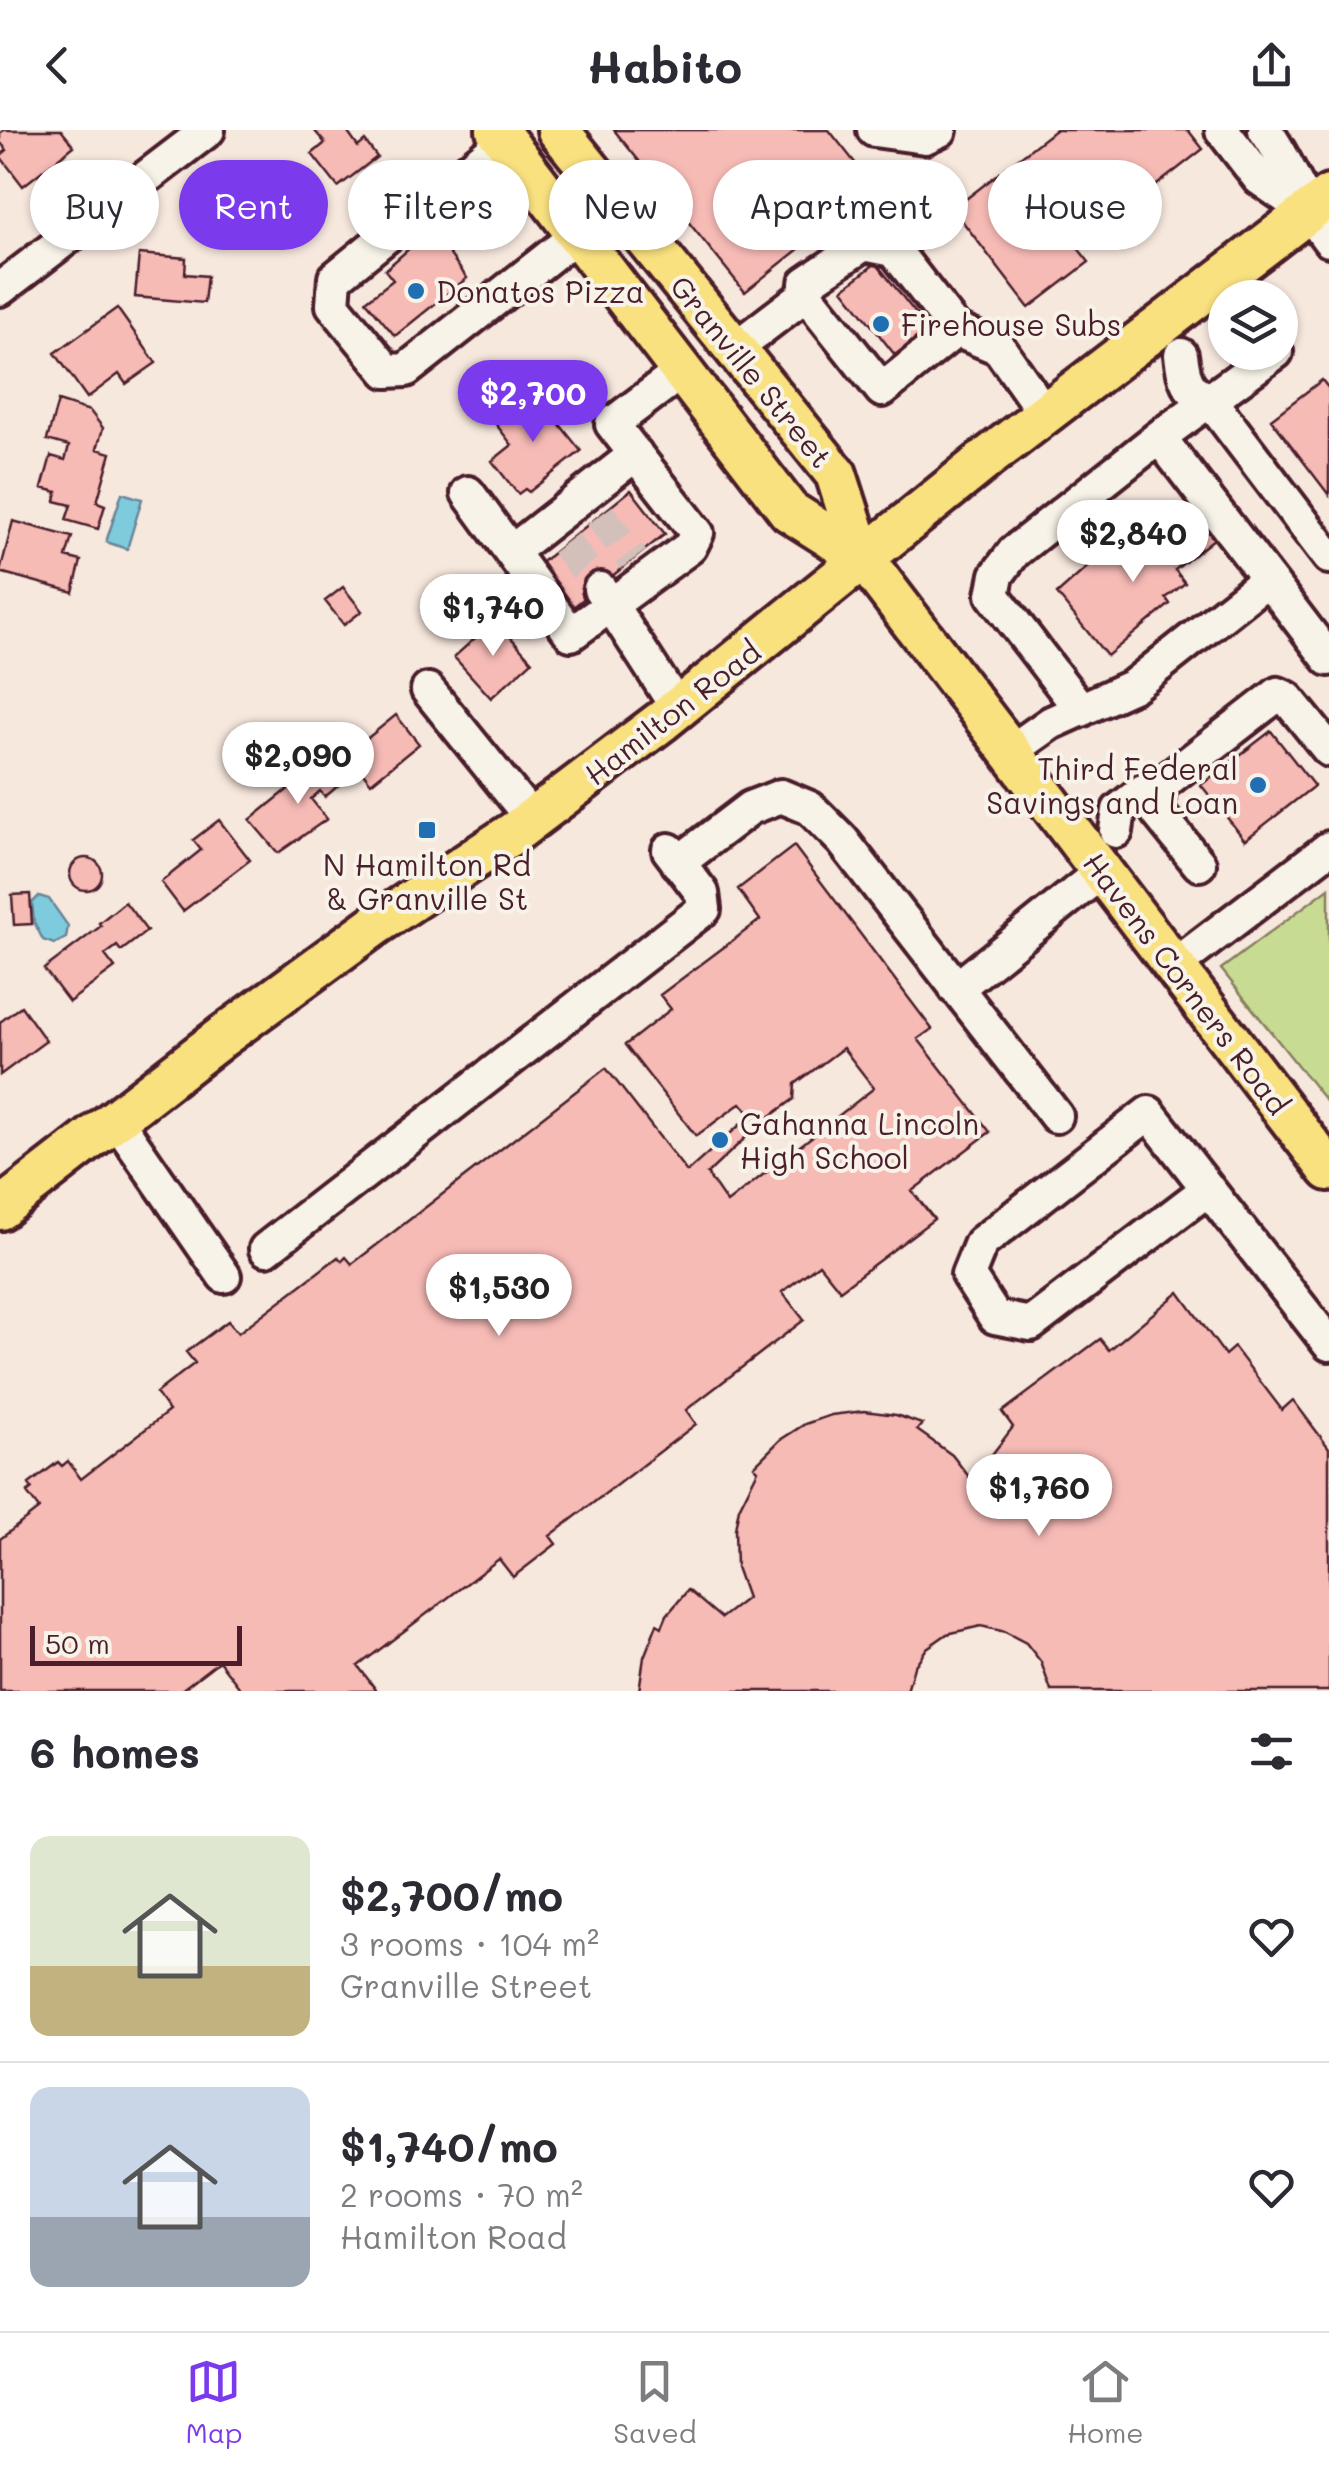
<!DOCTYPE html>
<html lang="en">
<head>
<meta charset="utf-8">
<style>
  body { margin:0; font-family:Mali,sans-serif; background:#f2f2f3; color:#2b2b33; height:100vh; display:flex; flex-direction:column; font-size:38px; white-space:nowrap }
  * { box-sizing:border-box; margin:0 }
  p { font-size:32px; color:#7c7c81 }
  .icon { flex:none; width:55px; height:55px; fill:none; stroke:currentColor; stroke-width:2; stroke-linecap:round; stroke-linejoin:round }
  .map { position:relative; height:1561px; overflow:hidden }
  .details { display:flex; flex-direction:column; background:#fff; flex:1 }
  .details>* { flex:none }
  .hud { position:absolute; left:30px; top:30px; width:1270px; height:90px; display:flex; gap:20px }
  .fabs { position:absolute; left:1208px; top:150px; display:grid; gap:20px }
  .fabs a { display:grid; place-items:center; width:90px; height:90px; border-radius:50%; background:#fff; box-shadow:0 2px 8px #0004; font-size:50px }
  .scale { position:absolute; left:30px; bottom:25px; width:212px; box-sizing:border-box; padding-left:10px; border:5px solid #4a1f2b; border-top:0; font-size:28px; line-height:35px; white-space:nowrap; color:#4a1f2b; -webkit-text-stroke:8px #f7f3e8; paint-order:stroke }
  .price { position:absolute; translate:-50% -85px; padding:0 22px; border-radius:35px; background:#fff; color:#222; font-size:32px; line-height:65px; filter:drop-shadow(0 2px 5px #0008) }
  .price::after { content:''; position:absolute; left:50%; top:60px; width:30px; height:22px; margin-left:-15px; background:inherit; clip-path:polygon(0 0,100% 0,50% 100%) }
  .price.selected { background:#7c3aed; color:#fff }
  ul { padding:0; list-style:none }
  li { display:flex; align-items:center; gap:30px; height:250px; padding:0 30px }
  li+li { border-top:2px solid #e1e1e2 }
  li span { display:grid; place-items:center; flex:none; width:280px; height:200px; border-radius:20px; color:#555 }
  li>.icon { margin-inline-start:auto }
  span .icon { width:120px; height:120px; fill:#fffc; stroke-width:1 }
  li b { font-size:42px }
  h2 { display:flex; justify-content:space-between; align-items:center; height:120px; padding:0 30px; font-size:42px }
  .pill { padding:0 35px; border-radius:45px; background:#fff; box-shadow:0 2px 8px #0004; font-size:35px; line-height:90px }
  .pill.selected { background:#7c3aed; color:#fff }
  header { display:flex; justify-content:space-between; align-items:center; height:130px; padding:0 30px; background:#fff; font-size:45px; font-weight:700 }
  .dock { display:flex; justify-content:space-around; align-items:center; height:140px; border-top:2px solid #e1e1e2; background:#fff; font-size:28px; color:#7c7c81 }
  .dock a { display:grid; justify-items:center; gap:5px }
  .dock .selected { color:#7c3aed }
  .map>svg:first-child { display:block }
  .green { fill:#c7dc92; stroke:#887e5e; stroke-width:2.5 }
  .water { fill:#7ecbde; stroke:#698696; stroke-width:2.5 }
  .building { fill:#f7bbb6; stroke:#4a1f2b; stroke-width:2.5; fill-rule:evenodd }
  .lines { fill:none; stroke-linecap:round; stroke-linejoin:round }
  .minor-tunnel { stroke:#d4c0ba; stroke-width:32; stroke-dasharray:32 16; stroke-linecap:butt }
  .minor-casing { stroke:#4a1f2b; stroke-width:40 }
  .major-casing { stroke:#4a1f2b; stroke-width:48 }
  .minor { stroke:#f7f3e8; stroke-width:32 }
  .major { stroke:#fae180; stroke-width:40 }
  .poi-dot { fill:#1f6fb2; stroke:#f7f3e8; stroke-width:4 }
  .labels { text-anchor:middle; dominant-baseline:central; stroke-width:8; stroke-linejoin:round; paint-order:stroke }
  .poi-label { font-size:30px; fill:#4a1f2b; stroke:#f7f3e8; text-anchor:start }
  .street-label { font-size:30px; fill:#4a1f2b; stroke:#f7f3e8 }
</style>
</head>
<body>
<header><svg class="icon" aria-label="back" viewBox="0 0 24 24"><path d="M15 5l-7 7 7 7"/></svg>Habito<svg class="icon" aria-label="share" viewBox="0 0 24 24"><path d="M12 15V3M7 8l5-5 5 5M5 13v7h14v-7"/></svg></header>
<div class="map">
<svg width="1329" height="1561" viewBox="0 0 1329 1561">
  <rect width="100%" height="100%" fill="#f7e8de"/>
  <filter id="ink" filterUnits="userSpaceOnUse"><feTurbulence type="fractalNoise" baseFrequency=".01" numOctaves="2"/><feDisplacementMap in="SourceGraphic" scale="20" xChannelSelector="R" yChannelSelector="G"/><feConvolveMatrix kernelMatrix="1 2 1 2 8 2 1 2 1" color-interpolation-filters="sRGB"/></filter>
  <g filter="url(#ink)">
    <!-- green -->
    <path class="green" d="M 1329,758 L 1329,975 L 1221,839 Z"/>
    <!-- water -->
    <path class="water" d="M 122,363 L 142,369 L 127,419 L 106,412 Z
      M 39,766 L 49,769 L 68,796 L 66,808 L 54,814 L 43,810 L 34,792 L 32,773 Z"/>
    <!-- building -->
    <path class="building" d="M 4,0 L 61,0 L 74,16 L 23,56 L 0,26 L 7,20 L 0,12 L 0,3 Z
      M 314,0 L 346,0 L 358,17 L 365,11 L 377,27 L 338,57 L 312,24 L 325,13 Z
      M 614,0 L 829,0 L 875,58 L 745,162 Z
      M 1055,0 L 1188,0 L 1203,19 L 1077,117 L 1089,132 L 1029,178 L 953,79 Z
      M 431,99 L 467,148 L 395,206 L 366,171 L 393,150 L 385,140 Z
      M 139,124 L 186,128 L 185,144 L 207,146 L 204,173 L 135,167 Z
      M 876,133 L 928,199 L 895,225 L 843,159 Z
      M 117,178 L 156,233 L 126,254 L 119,244 L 87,268 L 55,223 Z
      M 1322,250 L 1329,259 L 1329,365 L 1271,289 Z
      M 534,262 L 581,321 L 529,362 L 525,359 L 518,364 L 492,331 L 512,315 L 495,293 Z
      M 58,271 L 90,281 L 103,298 L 97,319 L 111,323 L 97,372 L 105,375 L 98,399 L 66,390 L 71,375 L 55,371 L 57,362 L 42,358 L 51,326 L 65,330 L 69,316 L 47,310 Z
      M 631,360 L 665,404 L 567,482 L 533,439 Z
      M 1202,383 L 1220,404 L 1175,440 L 1185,453 L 1166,468 L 1170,474 L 1107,526 L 1057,464 L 1102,424 L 1107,430 L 1124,416 L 1128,422 L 1148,406 L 1158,418 Z
      M 13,391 L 72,407 L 66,427 L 81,431 L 73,462 L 0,442 Z
      M 343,457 L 362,481 L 344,495 L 325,471 Z
      M 495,490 L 532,531 L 491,568 L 454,527 Z
      M 396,585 L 419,614 L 371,653 L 348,624 Z
      M 1271,601 L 1314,656 L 1245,710 L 1201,655 Z
      M 328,627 L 346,649 L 325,667 L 320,661 L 311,669 L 327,689 L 278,723 L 250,690 Z
      M 219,690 L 250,730 L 183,781 L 161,752 L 201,720 L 193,710 Z
      M 794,716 L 932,899 L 918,909 L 990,1002 L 912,1061 L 934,1089 L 840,1160 L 819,1134 L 782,1162 L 804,1190 L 686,1280 L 696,1294 L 550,1406 L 556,1414 L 513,1447 L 499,1429 L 358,1536 L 377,1561 L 242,1561 L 219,1531 L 180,1561 L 0,1561 L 0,1409 L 39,1379 L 27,1363 L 32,1359 L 29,1354 L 58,1332 L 62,1336 L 68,1331 L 81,1349 L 169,1281 L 156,1263 L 195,1233 L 186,1222 L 228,1191 L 238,1203 L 338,1127 L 342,1131 L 346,1127 L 352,1134 L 606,938 L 687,1042 L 751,985 L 741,973 L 696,1006 L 625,915 L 671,879 L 660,865 L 760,790 L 738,759 ZM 843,918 L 874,958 L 727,1073 L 707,1044 L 761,993 L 794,969 L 795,954 Z
      M70 744a16 16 0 1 1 32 0a16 16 0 1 1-32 0Z
      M 30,764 L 32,794 L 14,795 L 12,765 Z
      M 125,772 L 147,801 L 121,821 L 117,816 L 105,825 L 115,838 L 69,872 L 44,839 L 101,796 L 99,793 Z
      M 21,876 L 46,911 L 0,945 L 0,892 Z
      M 1179,1162 L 1225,1225 L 1234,1217 L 1282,1280 L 1293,1270 L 1329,1318 L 1329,1561 L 1051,1561 L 1041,1532 L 1026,1513 L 1005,1502 L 981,1496 L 947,1504 L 927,1518 L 914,1537 L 907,1561 L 639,1561 L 644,1527 L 657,1494 L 662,1497 L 667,1485 L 688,1460 L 721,1488 L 747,1468 L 736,1437 L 735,1399 L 739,1378 L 758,1340 L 754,1336 L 780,1310 L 805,1294 L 831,1285 L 864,1281 L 896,1285 L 922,1294 L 917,1300 L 952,1325 L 977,1357 L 996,1342 L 987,1331 L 1013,1297 L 1002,1282 L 1100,1209 L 1109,1220 Z"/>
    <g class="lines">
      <!-- minor-tunnel -->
      <path class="minor-tunnel" d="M 600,385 L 633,430
        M 565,413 L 599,457"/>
      <!-- minor casing -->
      <g class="minor-casing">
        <path id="minor" d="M 874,0 L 925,7 L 940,0
          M 1222,0 L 1259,48 L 1308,82
          M 1265,0 C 1291,35 1302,75 1329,110
          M 505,10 L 335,148 L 333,175 L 387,241 L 406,240 L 577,105
          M 0,159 L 208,0
          M 806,164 L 882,260 L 956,200
          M 733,220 L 806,164 L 806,153 L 864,114 L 894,120 L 956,200 L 999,218 L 1045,284
          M 1181,225 C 1184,248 1186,261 1209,269 L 1329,427
          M 1159,307 L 1276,222
          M 468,363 L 511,422
          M 1268,449 L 1329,529
          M 600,459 L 611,475 L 571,504 L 511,422 L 636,324
          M 428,560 L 532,689
          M 678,579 L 611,475 L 690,417 L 697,403 L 612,294 L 681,242
          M 1010,622 L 1051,593 L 1133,556 L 1268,449 L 1159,307 L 1014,422 L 997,445 L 993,465 L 1081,580
          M 1158,657 L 1158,683 L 1199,734
          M 1116,701 L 1119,680 L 1143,661 L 1158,657 L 1278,564 L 1287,568 L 1329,620
          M 678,733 L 750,678 L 781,666 L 810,678 L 842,710 L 1056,986
          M 1174,836 L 1329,718
          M 956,859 L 1101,742
          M 115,988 L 224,1146
          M 1208,1059 L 1031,1194 L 995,1187 L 968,1145 L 981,1113 L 1149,983 L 1329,1214
          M 266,1119 L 704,779 L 702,763 L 669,720"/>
      </g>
      <!-- major casing -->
      <g class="major-casing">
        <path id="major" d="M 497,0 L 789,381 L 863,428
          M 558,0 L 836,344 L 863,428 L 1329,1040
          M 0,1079 L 223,906 L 375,795 L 519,699 L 662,591 L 986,329 L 1329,66"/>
      </g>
      <!-- minor -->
      <use href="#minor" class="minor"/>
      <!-- major -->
      <use href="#major" class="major"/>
    </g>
  </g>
  <!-- markers -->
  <g class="poi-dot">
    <circle cx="416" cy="161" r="10"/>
    <circle cx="881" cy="194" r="10"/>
    <circle cx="1258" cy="655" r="10"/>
    <rect x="417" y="690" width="20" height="20" rx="5"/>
    <circle cx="720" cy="1010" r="10"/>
  </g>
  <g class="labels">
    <!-- poi labels -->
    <g class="poi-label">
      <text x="436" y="161">Donatos Pizza</text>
      <text x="901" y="194">Firehouse Subs</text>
      <text x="1238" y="638" text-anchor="end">Third Federal<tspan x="1238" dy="34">Savings and Loan</tspan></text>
      <text x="427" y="734" text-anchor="middle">N Hamilton Rd<tspan x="427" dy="34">&amp; Granville St</tspan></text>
      <text x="740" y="993">Gahanna Lincoln<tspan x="740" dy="34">High School</tspan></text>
    </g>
    <!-- street labels -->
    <g class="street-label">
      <text transform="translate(752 241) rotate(51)">Granville Street</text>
      <text transform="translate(672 582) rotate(-38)">Hamilton Road</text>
      <text transform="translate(1187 853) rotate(53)">Havens Corners Road</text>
    </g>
  </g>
</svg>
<div class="fabs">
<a><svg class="icon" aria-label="layers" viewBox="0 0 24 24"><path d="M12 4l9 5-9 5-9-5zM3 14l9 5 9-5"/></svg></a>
</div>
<div class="scale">50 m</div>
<b class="price selected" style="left:533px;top:315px">$2,700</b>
<b class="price" style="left:1133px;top:455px">$2,840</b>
<b class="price" style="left:493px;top:529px">$1,740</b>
<b class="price" style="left:298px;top:677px">$2,090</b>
<b class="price" style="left:499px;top:1209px">$1,530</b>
<b class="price" style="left:1039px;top:1409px">$1,760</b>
<div class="hud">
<a class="pill">Buy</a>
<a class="pill selected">Rent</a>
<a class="pill">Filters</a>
<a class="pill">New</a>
<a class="pill">Apartment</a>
<a class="pill">House</a>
</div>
</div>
<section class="details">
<h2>6 homes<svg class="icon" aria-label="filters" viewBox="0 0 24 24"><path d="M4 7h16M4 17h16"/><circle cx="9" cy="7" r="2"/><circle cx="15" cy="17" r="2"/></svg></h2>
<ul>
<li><span style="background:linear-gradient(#dfe7d0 65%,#c2b280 0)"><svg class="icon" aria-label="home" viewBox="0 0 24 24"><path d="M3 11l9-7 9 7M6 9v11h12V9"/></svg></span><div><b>$2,700/mo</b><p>3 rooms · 104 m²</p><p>Granville Street</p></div><svg class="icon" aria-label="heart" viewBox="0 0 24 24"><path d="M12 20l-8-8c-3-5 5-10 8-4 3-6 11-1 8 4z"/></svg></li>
<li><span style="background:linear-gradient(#c9d6e8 65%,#9aa5b1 0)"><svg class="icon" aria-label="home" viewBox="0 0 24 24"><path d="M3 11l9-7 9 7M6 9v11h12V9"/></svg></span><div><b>$1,740/mo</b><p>2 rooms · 70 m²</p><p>Hamilton Road</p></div><svg class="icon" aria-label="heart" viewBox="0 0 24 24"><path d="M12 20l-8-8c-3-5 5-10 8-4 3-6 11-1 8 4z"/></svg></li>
</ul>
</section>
<nav class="dock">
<a class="selected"><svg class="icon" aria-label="map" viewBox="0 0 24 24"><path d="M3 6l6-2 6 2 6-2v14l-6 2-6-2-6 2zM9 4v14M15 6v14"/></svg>Map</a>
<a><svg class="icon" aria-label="saved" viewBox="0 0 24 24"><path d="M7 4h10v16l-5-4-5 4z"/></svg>Saved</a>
<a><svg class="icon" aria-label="home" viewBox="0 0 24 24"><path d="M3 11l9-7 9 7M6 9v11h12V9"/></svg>Home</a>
</nav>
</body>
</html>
